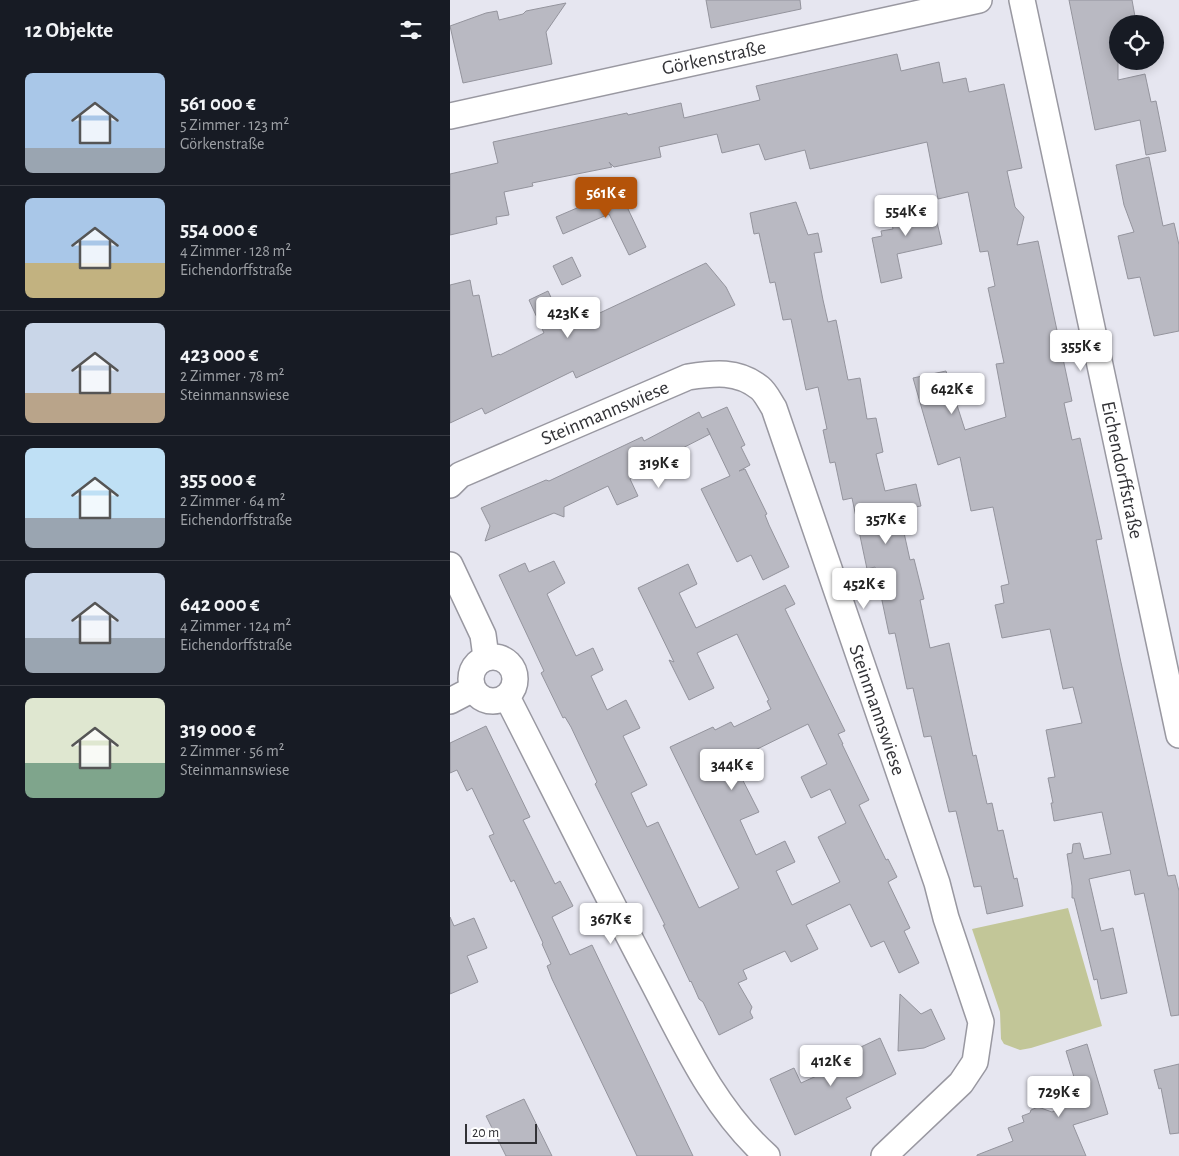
<!DOCTYPE html>
<html lang="de">
<head>
<meta charset="utf-8">
<style>
  body { margin:0; font-family:"Alegreya Sans",sans-serif; background:#20242c; color:#f1f3f6; height:100vh; display:flex; flex-direction:column; font-size:19px; white-space:nowrap }
  * { box-sizing:border-box; margin:0 }
  p { font-size:16px; color:#9ea1a6 }
  .icon { flex:none; width:28px; height:28px; fill:none; stroke:currentColor; stroke-width:2; stroke-linecap:round; stroke-linejoin:round }
  .map { position:relative; flex:1; overflow:hidden }
  .side { display:flex; flex-direction:column; background:#171b24; width:450px }
  .side>* { flex:none }
  .tools { position:absolute; left:659px; top:15px; display:grid; gap:10px }
  .tools a { display:grid; place-items:center; width:55px; height:55px; border-radius:50%; background:#171b24; box-shadow:0 2px 12px #0003; font-size:25px }
  .scale { position:absolute; left:15px; bottom:12px; width:72px; box-sizing:border-box; padding-left:5px; border:2px solid #323236; border-top:0; font-size:14px; line-height:18px; white-space:nowrap; color:#323236; -webkit-text-stroke:4px #fff; paint-order:stroke }
  .price { position:absolute; translate:-50% -42px; padding:0 11px; border-radius:5px; background:#fff; color:#222; font-size:16px; line-height:32px; filter:drop-shadow(0 1px 2px #0008) }
  .price::after { content:''; position:absolute; left:50%; top:30px; width:15px; height:11px; margin-left:-8px; background:inherit; clip-path:polygon(0 0,100% 0,50% 100%) }
  .price.active { background:#b45309; color:#fff }
  ul { padding:0; list-style:none }
  li { display:flex; align-items:center; gap:15px; height:125px; padding:0 25px }
  li+li { border-top:1px solid #363941 }
  li span { display:grid; place-items:center; flex:none; width:140px; height:100px; border-radius:8px; color:#555 }
  li>.icon { margin-inline-start:auto }
  span .icon { width:60px; height:60px; fill:#fffc; stroke-width:1 }
  li b { font-size:21px }
  h2 { display:flex; justify-content:space-between; align-items:center; height:60px; padding:0 25px; font-size:21px }
  main { display:flex; flex:1; min-height:0 }
  .map>svg:first-child { display:block }
  .green { fill:#c2c698 }
  .building { fill:#b9b9c2; stroke:#94949d; fill-rule:evenodd }
  .lines { fill:none; stroke-linecap:round; stroke-linejoin:round }
  .minor-casing { stroke:#9998a1; stroke-width:28 }
  .minor { stroke:#fff; stroke-width:25 }
  .labels { text-anchor:middle; dominant-baseline:central; stroke-width:5; stroke-linejoin:round; paint-order:stroke }
  .street-label { font-size:20px; fill:#323236; stroke:#fff }
</style>
</head>
<body>
<main>
<section class="side">
<h2>12 Objekte<svg class="icon" aria-label="filters" viewBox="0 0 24 24"><path d="M4 7h16M4 17h16"/><circle cx="9" cy="7" r="2"/><circle cx="15" cy="17" r="2"/></svg></h2>
<ul>
<li><span style="background:linear-gradient(#a9c7e8 75%,#9aa5b1 0)"><svg class="icon" aria-label="home" viewBox="0 0 24 24"><path d="M3 11l9-7 9 7M6 9v11h12V9"/></svg></span><div><b>561 000 €</b><p>5 Zimmer · 123 m²</p><p>Görkenstraße</p></div></li>
<li><span style="background:linear-gradient(#a9c7e8 65%,#c2b280 0)"><svg class="icon" aria-label="home" viewBox="0 0 24 24"><path d="M3 11l9-7 9 7M6 9v11h12V9"/></svg></span><div><b>554 000 €</b><p>4 Zimmer · 128 m²</p><p>Eichendorffstraße</p></div></li>
<li><span style="background:linear-gradient(#c9d6e8 70%,#b9a48a 0)"><svg class="icon" aria-label="home" viewBox="0 0 24 24"><path d="M3 11l9-7 9 7M6 9v11h12V9"/></svg></span><div><b>423 000 €</b><p>2 Zimmer · 78 m²</p><p>Steinmannswiese</p></div></li>
<li><span style="background:linear-gradient(#bfe0f5 70%,#9aa5b1 0)"><svg class="icon" aria-label="home" viewBox="0 0 24 24"><path d="M3 11l9-7 9 7M6 9v11h12V9"/></svg></span><div><b>355 000 €</b><p>2 Zimmer · 64 m²</p><p>Eichendorffstraße</p></div></li>
<li><span style="background:linear-gradient(#c9d6e8 65%,#9aa5b1 0)"><svg class="icon" aria-label="home" viewBox="0 0 24 24"><path d="M3 11l9-7 9 7M6 9v11h12V9"/></svg></span><div><b>642 000 €</b><p>4 Zimmer · 124 m²</p><p>Eichendorffstraße</p></div></li>
<li><span style="background:linear-gradient(#dfe7d0 65%,#7fa58c 0)"><svg class="icon" aria-label="home" viewBox="0 0 24 24"><path d="M3 11l9-7 9 7M6 9v11h12V9"/></svg></span><div><b>319 000 €</b><p>2 Zimmer · 56 m²</p><p>Steinmannswiese</p></div></li>
</ul>
</section>
<div class="map">
<svg width="729" height="1156" viewBox="0 0 729 1156">
  <rect width="100%" height="100%" fill="#e6e6f0"/>
  <!-- green -->
  <path class="green" d="M 618,908 L 652,1026 L 581,1048 L 570,1050 L 554,1044 L 551,1039 L 550,1012 L 522,929 Z"/>
  <!-- building -->
  <path class="building" d="M 256,0 L 350,0 L 351,9 L 261,28 Z
    M 619,0 L 682,0 L 686,22 L 668,24 L 668,80 L 695,74 L 701,102 L 706,101 L 716,151 L 696,155 L 690,120 L 645,130 Z
    M 116,3 L 96,32 L 102,64 L 13,83 L 0,26 L 36,13 L 47,11 L 49,20 L 73,14 L 76,11 Z
    M 447,54 L 451,71 L 489,62 L 493,83 L 516,78 L 519,92 L 554,84 L 572,168 L 557,171 L 565,207 L 574,217 L 567,245 L 588,241 L 622,401 L 614,403 L 622,440 L 630,438 L 652,539 L 646,540 L 670,658 L 718,876 L 725,875 L 729,891 L 729,1015 L 721,1016 L 694,893 L 685,895 L 680,870 L 639,879 L 651,931 L 663,928 L 677,993 L 651,999 L 647,979 L 644,980 L 624,898 L 622,898 L 622,886 L 617,854 L 622,853 L 623,844 L 630,843 L 634,859 L 661,854 L 652,812 L 604,821 L 601,803 L 603,803 L 598,778 L 605,777 L 596,730 L 632,723 L 623,687 L 613,689 L 600,629 L 552,638 L 545,605 L 554,603 L 551,586 L 559,584 L 543,507 L 521,511 L 510,457 L 488,465 L 463,378 L 496,371 L 515,430 L 556,417 L 546,364 L 554,363 L 538,288 L 545,286 L 538,251 L 530,252 L 518,192 L 488,199 L 477,142 L 360,169 L 355,150 L 315,160 L 309,144 L 272,153 L 267,134 L 209,147 L 211,157 L 164,167 L 159,162 L 162,167 L 82,183 L 83,186 L 54,192 L 59,215 L 46,217 L 47,224 L 0,235 L 0,174 L 48,163 L 43,142 L 177,113 L 178,115 L 231,103 L 234,118 L 310,100 L 306,86 Z
    M 699,157 L 713,226 L 724,223 L 729,245 L 729,331 L 704,336 L 690,277 L 678,279 L 668,236 L 684,232 L 674,205 L 666,165 Z
    M 169,190 L 196,247 L 179,255 L 159,214 L 113,234 L 106,217 Z
    M 482,200 L 492,244 L 447,254 L 452,278 L 431,283 L 422,238 L 432,236 L 431,231 L 443,229 L 439,209 Z
    M 346,202 L 358,235 L 368,233 L 372,252 L 364,253 L 373,300 L 378,322 L 386,320 L 398,380 L 410,378 L 417,419 L 426,418 L 433,452 L 426,454 L 435,491 L 466,484 L 471,506 L 449,510 L 460,560 L 464,559 L 474,599 L 470,600 L 480,648 L 499,643 L 523,756 L 526,755 L 537,804 L 542,803 L 548,831 L 553,830 L 564,879 L 567,878 L 573,906 L 537,914 L 531,886 L 524,887 L 506,811 L 499,812 L 481,736 L 474,737 L 463,688 L 457,689 L 445,633 L 439,634 L 425,567 L 417,569 L 402,498 L 393,500 L 385,462 L 380,463 L 373,430 L 377,429 L 368,387 L 356,390 L 341,319 L 333,320 L 325,282 L 320,283 L 309,233 L 304,234 L 300,213 Z
    M 122,257 L 131,276 L 112,285 L 103,266 Z
    M 256,263 L 276,287 L 285,305 L 126,378 L 123,371 L 35,414 L 32,408 L 0,423 L 0,285 L 20,280 L 23,296 L 29,295 L 42,357 L 49,354 L 50,355 L 94,333 L 79,300 L 98,291 L 114,325 L 125,320 L 126,322 L 138,316 L 139,318 Z
    M 277,407 L 295,445 L 291,447 L 300,465 L 289,471 L 295,469 L 317,514 L 315,515 L 319,525 L 339,567 L 313,580 L 301,555 L 287,562 L 251,489 L 280,476 L 257,428 L 260,434 L 221,454 L 222,456 L 205,464 L 206,467 L 180,479 L 188,496 L 167,505 L 158,486 L 114,507 L 114,517 L 104,513 L 35,541 L 40,526 L 31,508 L 96,480 L 99,481 L 192,437 L 194,441 L 249,412 L 252,418 Z
    M 104,561 L 115,583 L 97,594 L 126,656 L 143,648 L 153,670 L 141,676 L 157,710 L 176,700 L 190,728 L 173,736 L 197,785 L 181,793 L 197,827 L 208,822 L 249,908 L 289,888 L 220,747 L 263,727 L 265,730 L 281,722 L 284,727 L 321,709 L 317,701 L 319,700 L 287,634 L 247,653 L 264,688 L 239,700 L 219,660 L 224,662 L 188,588 L 238,564 L 247,584 L 229,593 L 246,628 L 335,585 L 345,604 L 335,609 L 395,731 L 388,734 L 393,744 L 392,744 L 419,800 L 409,805 L 436,860 L 438,859 L 447,877 L 438,882 L 460,928 L 454,931 L 469,963 L 449,973 L 434,941 L 421,947 L 400,904 L 356,925 L 368,949 L 341,962 L 335,951 L 293,970 L 297,979 L 288,983 L 302,1007 L 300,1012 L 303,1018 L 269,1035 L 253,1002 L 249,999 L 241,981 L 240,982 L 213,925 L 215,925 L 145,784 L 147,782 L 121,727 L 115,717 L 113,718 L 91,673 L 94,671 L 49,575 L 75,563 L 79,572 ZM 358,724 L 377,764 L 351,777 L 361,798 L 380,789 L 396,823 L 368,837 L 390,882 L 342,905 L 326,871 L 345,862 L 335,841 L 306,855 L 290,820 L 309,812 L 283,761 Z
    M 36,726 L 80,817 L 73,820 L 105,884 L 110,881 L 123,906 L 102,917 L 120,955 L 142,945 L 243,1156 L 187,1156 L 102,979 L 97,966 L 101,964 L 92,944 L 93,943 L 64,880 L 61,882 L 39,836 L 44,834 L 22,788 L 17,791 L 7,770 L 0,773 L 0,743 Z
    M 0,917 L 4,926 L 24,918 L 37,948 L 17,956 L 28,982 L 0,994 Z
    M 450,994 L 471,1014 L 481,1009 L 495,1039 L 474,1048 L 448,1051 Z
    M 430,1038 L 446,1074 L 396,1098 L 401,1108 L 345,1135 L 320,1079 L 344,1068 L 351,1083 L 393,1064 L 396,1054 Z
    M 637,1044 L 658,1114 L 623,1125 L 636,1156 L 527,1156 L 527,1155 L 563,1141 L 558,1128 L 574,1122 L 572,1116 L 580,1113 L 581,1110 L 588,1107 L 602,1112 L 631,1100 L 616,1051 Z
    M 729,1064 L 729,1133 L 720,1134 L 711,1088 L 709,1089 L 704,1070 Z
    M 74,1099 L 102,1156 L 56,1156 L 36,1116 Z"/>
  <g class="lines">
    <!-- minor casing -->
    <g class="minor-casing">
      <path id="minor" d="M 572,0 L 729,735
        M 0,116 L 529,0
        M 0,485 L 10,475 L 238,377 C 264,373 288,370 310,388 C 316,393 320,402 324,408 L 487,883 L 496,918 L 531,1022 L 525,1062 L 511,1083 L 434,1156
        M 0,565 L 33,635 L 36,657
        M21 679a22 22 0 1 1 44 0a22 22 0 1 1-44 0Z
        M 57,697 C 104,789 150,882 198,973 C 232,1037 262,1107 317,1156
        M 0,701 L 23,689"/>
    </g>
    <!-- minor -->
    <use href="#minor" class="minor"/>
  </g>
  <g class="labels">
    <!-- street labels -->
    <g class="street-label">
      <text transform="translate(264 58) rotate(-12)">Görkenstraße</text>
      <text transform="translate(155 413) rotate(-23)">Steinmannswiese</text>
      <text transform="translate(672 470) rotate(78)">Eichendorffstraße</text>
      <text transform="translate(427 710) rotate(71)">Steinmannswiese</text>
    </g>
  </g>
</svg>
<div class="tools">
<a><svg class="icon" aria-label="locate" viewBox="0 0 24 24"><circle cx="12" cy="12" r="6"/><path d="M12 2v4M12 18v4M2 12h4M18 12h4"/></svg></a>
</div>
<div class="scale">20 m</div>
<b class="price active" style="left:156px;top:219px">561K €</b>
<b class="price" style="left:456px;top:237px">554K €</b>
<b class="price" style="left:118px;top:339px">423K €</b>
<b class="price" style="left:631px;top:372px">355K €</b>
<b class="price" style="left:502px;top:415px">642K €</b>
<b class="price" style="left:209px;top:489px">319K €</b>
<b class="price" style="left:436px;top:545px">357K €</b>
<b class="price" style="left:414px;top:610px">452K €</b>
<b class="price" style="left:282px;top:791px">344K €</b>
<b class="price" style="left:161px;top:945px">367K €</b>
<b class="price" style="left:381px;top:1087px">412K €</b>
<b class="price" style="left:609px;top:1118px">729K €</b>
</div>
</main>
</body>
</html>
